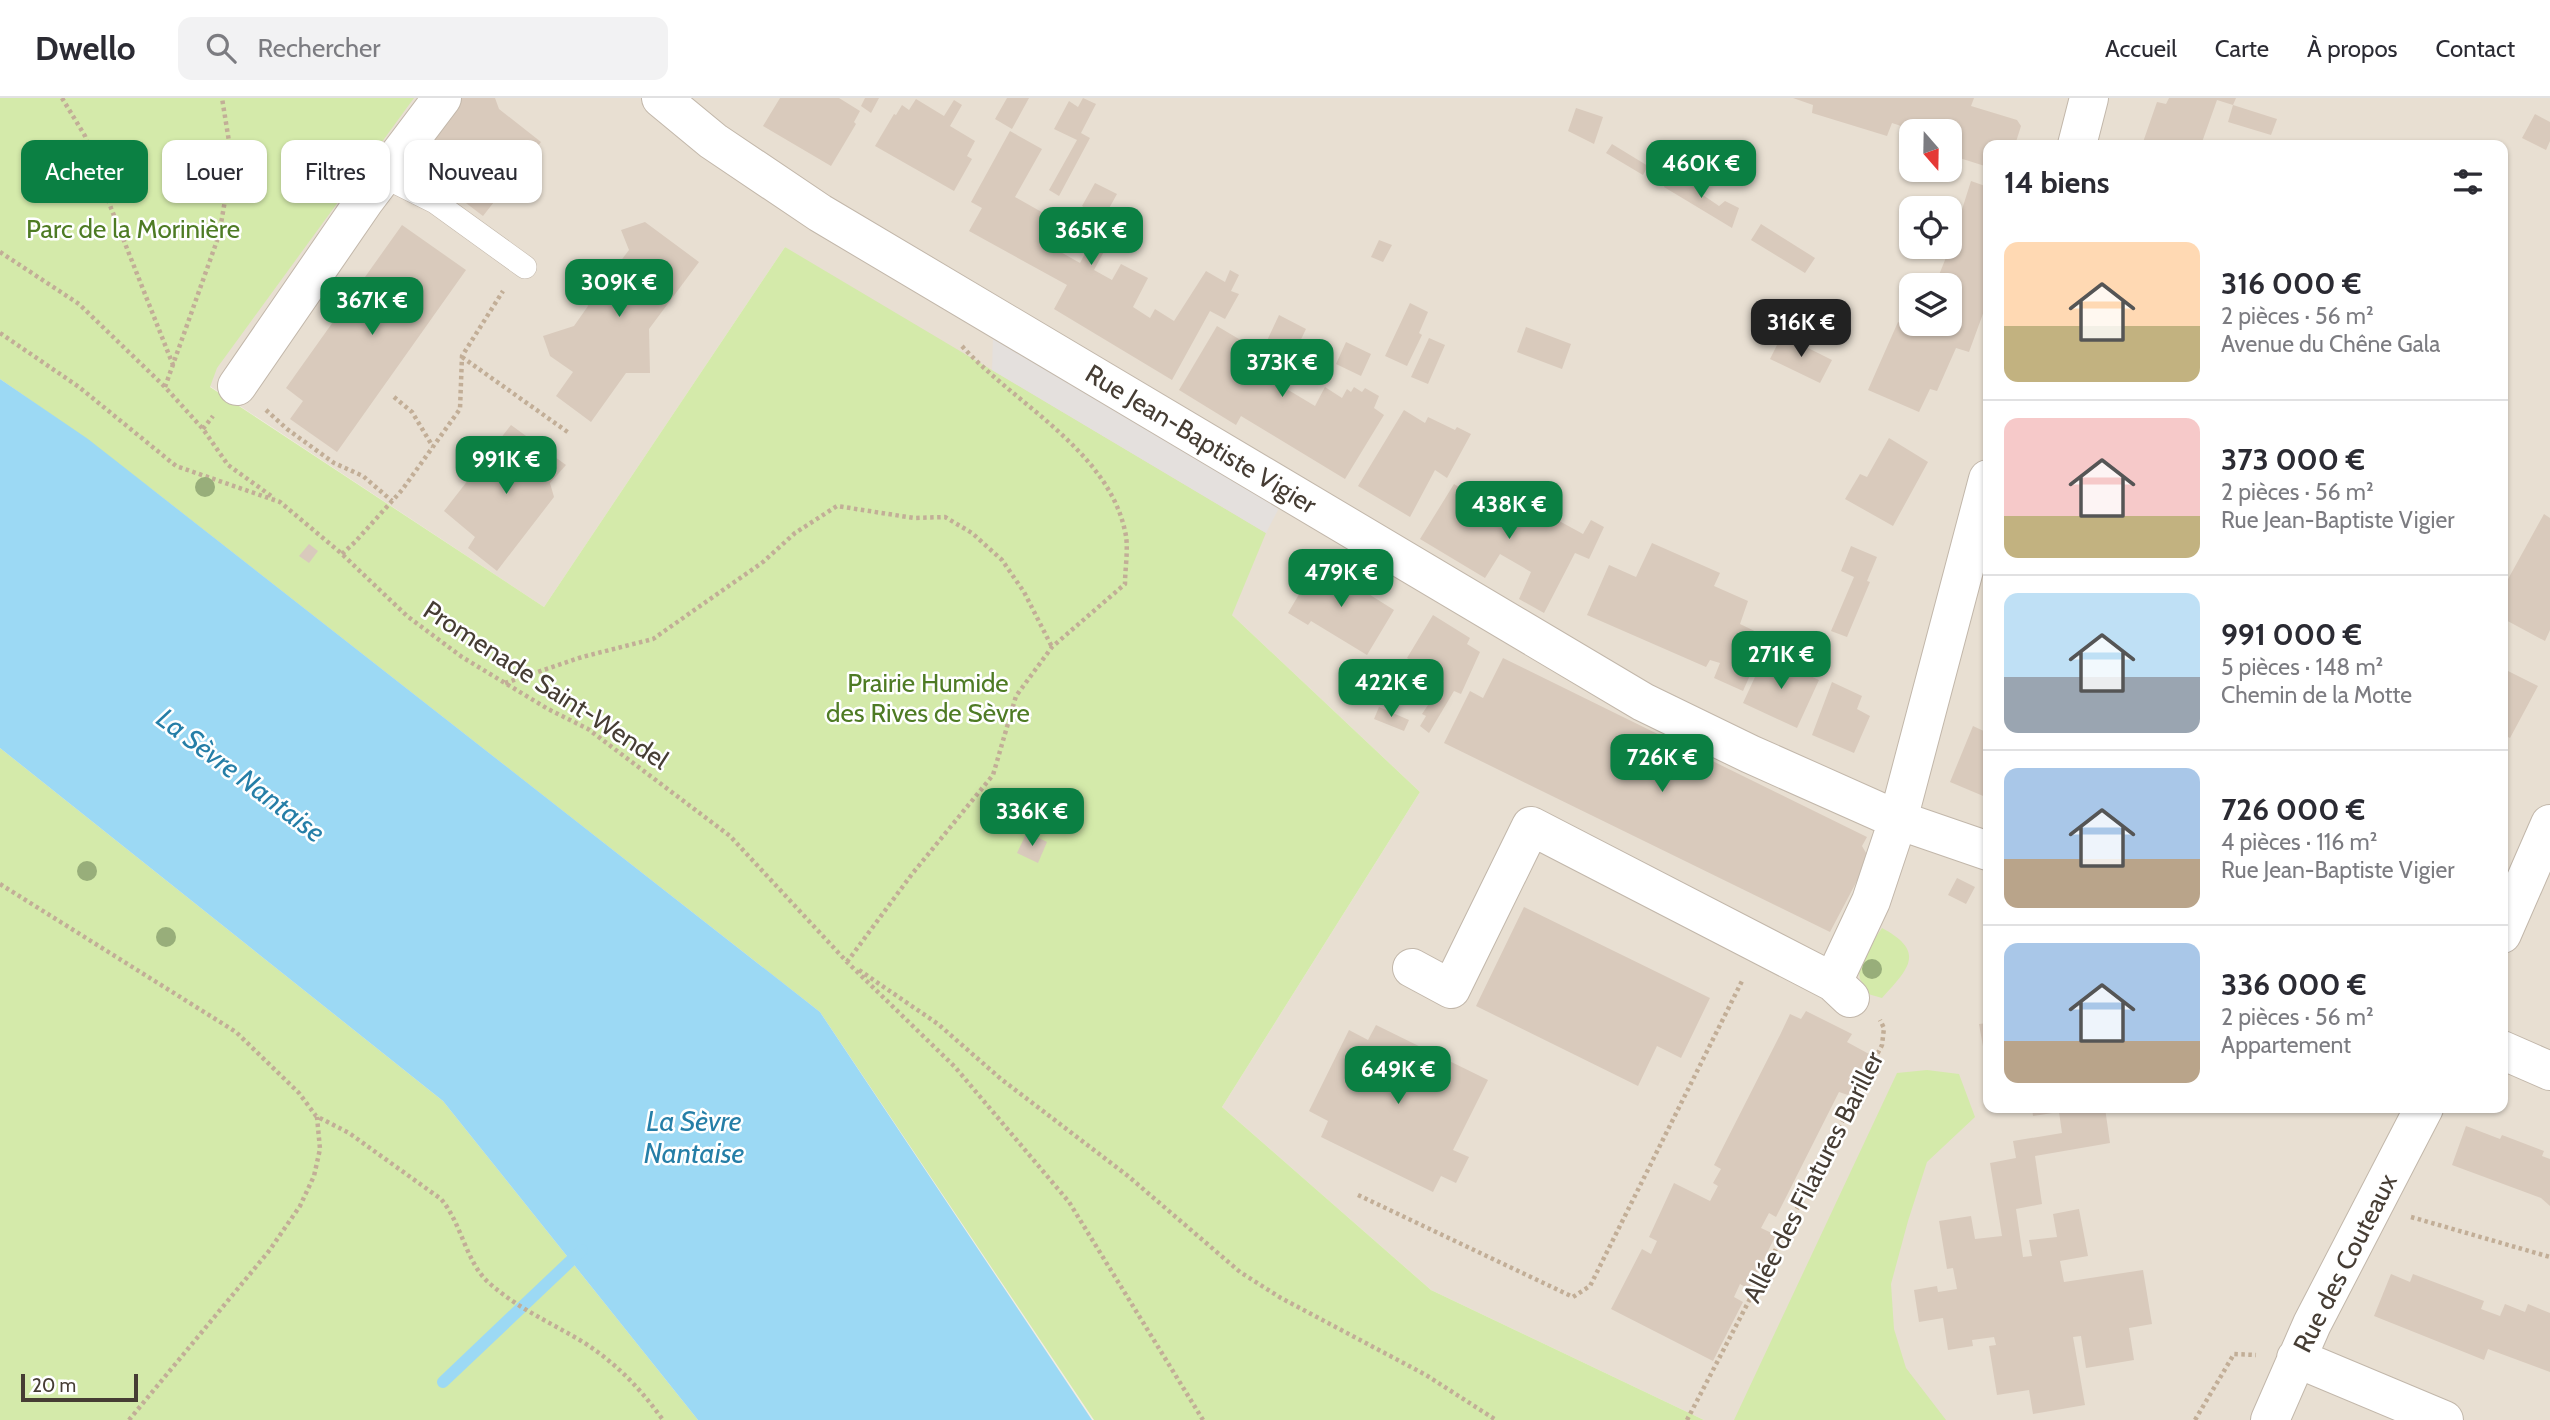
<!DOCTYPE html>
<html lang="fr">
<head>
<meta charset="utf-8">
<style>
  body { margin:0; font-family:Cabin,sans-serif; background:#f2f2f3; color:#2b2b33; height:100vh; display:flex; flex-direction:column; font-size:26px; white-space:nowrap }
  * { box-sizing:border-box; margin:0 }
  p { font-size:23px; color:#7c7c81 }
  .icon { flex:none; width:38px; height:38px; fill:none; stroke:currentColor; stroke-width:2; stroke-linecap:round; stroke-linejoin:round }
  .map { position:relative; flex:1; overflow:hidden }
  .sheet { position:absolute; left:1983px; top:42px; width:525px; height:973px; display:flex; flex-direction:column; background:#fff; border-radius:14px; box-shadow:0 2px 5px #0004 }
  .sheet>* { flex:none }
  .guide { position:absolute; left:21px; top:42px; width:665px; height:63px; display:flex; gap:14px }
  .needle { width:46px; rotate:160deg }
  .fabs { position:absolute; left:1899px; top:21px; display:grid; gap:14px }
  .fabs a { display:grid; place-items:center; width:63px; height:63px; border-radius:14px; background:#fff; box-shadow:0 2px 5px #0004; font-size:35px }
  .scale { position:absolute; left:21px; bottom:18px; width:117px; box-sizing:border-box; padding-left:7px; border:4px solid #463d34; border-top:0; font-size:19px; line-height:24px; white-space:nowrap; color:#463d34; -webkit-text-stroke:5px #fff; paint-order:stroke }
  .price { position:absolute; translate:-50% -60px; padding:0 16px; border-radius:14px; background:#0b8043; color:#fff; font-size:23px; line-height:46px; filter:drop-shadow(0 2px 4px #0008) }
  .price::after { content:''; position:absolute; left:50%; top:42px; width:21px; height:16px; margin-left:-10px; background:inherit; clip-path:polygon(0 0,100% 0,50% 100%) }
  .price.current { background:#222; color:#fff }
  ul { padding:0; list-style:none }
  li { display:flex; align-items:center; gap:21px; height:175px; padding:0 21px }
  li+li { border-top:2px solid #e1e1e2 }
  li span { display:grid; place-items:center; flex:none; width:196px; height:140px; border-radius:14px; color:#555 }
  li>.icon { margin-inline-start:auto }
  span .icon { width:84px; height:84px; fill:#fffc; stroke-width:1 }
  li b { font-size:30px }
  h2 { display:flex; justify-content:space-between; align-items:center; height:84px; padding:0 21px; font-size:30px }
  .pill { padding:0 24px; border-radius:14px; background:#fff; box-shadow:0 2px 5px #0004; font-size:24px; line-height:63px }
  .pill.current { background:#0b8043; color:#fff }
  header { display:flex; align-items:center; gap:42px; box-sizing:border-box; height:98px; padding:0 35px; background:#fff; border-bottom:2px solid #e1e1e2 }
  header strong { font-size:33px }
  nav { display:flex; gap:38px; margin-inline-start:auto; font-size:24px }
  .search { width:490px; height:63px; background:#f2f2f3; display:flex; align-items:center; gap:18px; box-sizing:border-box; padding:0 24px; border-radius:14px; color:#7c7c81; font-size:26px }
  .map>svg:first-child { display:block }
  .residential { fill:#e8dfd2; fill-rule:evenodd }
  .green { fill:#d4eaaa }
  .parking { fill:#e4e0dd }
  .water { fill:#9cd9f4 }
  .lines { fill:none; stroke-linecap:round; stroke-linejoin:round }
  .stream { stroke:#9cd9f4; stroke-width:12 }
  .building { fill:#d9cabc }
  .service-casing { stroke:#c2b7aa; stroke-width:24 }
  .minor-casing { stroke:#c2b7aa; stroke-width:40 }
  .path { stroke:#c2ae97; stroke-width:4.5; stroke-dasharray:3.5 3.5; stroke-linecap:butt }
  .service { stroke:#fff; stroke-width:23 }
  .minor { stroke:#fff; stroke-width:38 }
  .tree { fill:#98ae7a }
  .labels { text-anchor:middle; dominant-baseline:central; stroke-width:5; stroke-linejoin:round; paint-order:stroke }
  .park-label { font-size:26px; fill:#4e7b24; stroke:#fff }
  .street-label { font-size:26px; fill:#463d34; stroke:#fff }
  .water-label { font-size:28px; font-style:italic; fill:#257ea7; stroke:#fff }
</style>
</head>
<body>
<header>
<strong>Dwello</strong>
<div class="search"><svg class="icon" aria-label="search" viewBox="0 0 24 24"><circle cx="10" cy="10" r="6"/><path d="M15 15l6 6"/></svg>Rechercher</div>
<nav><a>Accueil</a><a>Carte</a><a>À propos</a><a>Contact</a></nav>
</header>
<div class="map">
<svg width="2550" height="1322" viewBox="0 0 2550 1322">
  <rect width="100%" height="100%" fill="#f3ede4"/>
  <!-- residential -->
  <path class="residential" d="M 398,0 L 2550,0 L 2550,1322 L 1704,1322 L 1431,1192 L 1222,1009 L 1420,694 L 1232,517 L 785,149 L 544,509 L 190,275 ZM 1911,33 L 1950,33 L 1950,72 L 1911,72 ZM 1988,47 L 2502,47 L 2502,1010 L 1988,1010 ZM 1911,110 L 1950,110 L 1950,149 L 1911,149 ZM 1911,187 L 1950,187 L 1950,226 L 1911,226 Z"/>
  <!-- green -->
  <path class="green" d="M 0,0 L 414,0 L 217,270 L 210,289 L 544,509 L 785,149 L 1266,435 L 1232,517 L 1420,694 L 1222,1009 L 1431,1192 L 1704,1322 L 1094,1322 L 820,914 L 154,393 L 56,320 L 0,281 Z
    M 0,650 L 443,1003 L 698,1322 L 0,1322 Z
    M 1882,830 C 1927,854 1908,871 1882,900 L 1868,896 L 1860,881 L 1858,865 Z
    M 1927,972 L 1959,976 L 1975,1019 L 1927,1064 L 1908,1123 L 1891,1186 L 1894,1231 L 1906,1270 L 1946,1322 L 1734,1322 L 1897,975 Z"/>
  <!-- parking -->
  <path class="parking" d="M 993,238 L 1279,410 L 1266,435 L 992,272 Z"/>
  <!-- water -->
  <path class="water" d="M 0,281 L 88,341 L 820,914 L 1092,1322 L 698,1322 L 443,1003 L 0,650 Z"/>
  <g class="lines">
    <!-- stream -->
    <path class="stream" d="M 443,1284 L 582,1152"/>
  </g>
  <!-- building -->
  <path class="building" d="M 461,0 L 495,0 L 499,11 L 541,44 L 483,118 L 420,70 L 440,45 L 431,39 Z
    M 780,0 L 839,0 L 860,13 L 854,24 L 856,26 L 831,68 L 763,28 Z
    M 865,0 L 879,0 L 871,15 L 861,8 Z
    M 1007,0 L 1029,0 L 1012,31 L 995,21 Z
    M 1083,0 L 1096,6 L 1081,35 L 1090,40 L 1059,98 L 1049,92 L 1077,42 L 1054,31 L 1069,3 L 1078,9 Z
    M 1793,0 L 1974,0 L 1971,8 L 2017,22 L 2021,28 L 2015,47 L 1988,47 L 1988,69 L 1950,57 L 1950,33 L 1916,33 L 1892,25 L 1887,38 L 1812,15 L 1813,7 Z
    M 2169,0 L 2236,0 L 2233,7 L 2217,2 L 2201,47 L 2142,47 L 2157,4 L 2166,6 Z
    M 916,1 L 944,18 L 954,2 L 962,7 L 950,28 L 975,43 L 967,58 L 972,61 L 954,93 L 875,48 L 894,16 L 896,17 L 902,7 L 909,12 Z
    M 2233,7 L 2277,21 L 2271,37 L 2228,24 Z
    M 1576,10 L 1603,19 L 1594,46 L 1568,33 Z
    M 2535,16 L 2550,24 L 2550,43 L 2546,52 L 2522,40 Z
    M 1010,33 L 1042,51 L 1015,99 L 1061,125 L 1050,148 L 1080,165 L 1103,121 L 1082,108 L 1095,85 L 1117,96 L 1107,114 L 1121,122 L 1094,172 L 1112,182 L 1121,166 L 1148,180 L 1133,209 L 1150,220 L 1155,211 L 1174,223 L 1206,173 L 1225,184 L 1230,172 L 1239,177 L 1231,193 L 1239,196 L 1225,221 L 1210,213 L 1172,282 L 1054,211 L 1067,187 L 969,133 L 982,110 L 971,104 Z
    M 1612,46 L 1648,68 L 1643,77 L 1606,55 Z
    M 1669,73 L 1701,91 L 1700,95 L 1719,108 L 1725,103 L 1739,110 L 1732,130 L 1664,89 Z
    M 1971,83 L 1988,89 L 1988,202 L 1969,254 L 1956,250 L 1937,293 L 1930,291 L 1919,314 L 1868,292 L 1898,224 L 1918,233 L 1920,226 L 1950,226 L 1950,187 L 1935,187 L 1949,152 L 1941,149 L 1950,149 L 1950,120 L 1958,124 Z
    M 645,124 L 699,164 L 649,231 L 650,275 L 626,275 L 591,324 L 556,298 L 573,274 L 550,258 L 543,238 L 574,228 L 588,208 L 580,188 L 610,177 L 629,152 L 621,132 Z
    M 1761,126 L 1815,160 L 1805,175 L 1751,142 Z
    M 402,127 L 466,172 L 337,354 L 290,321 L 303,303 L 286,290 Z
    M 1379,142 L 1392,147 L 1383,164 L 1371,159 Z
    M 1410,205 L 1428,214 L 1419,235 L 1422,237 L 1407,268 L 1385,258 Z
    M 1279,217 L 1306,231 L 1291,262 L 1277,256 L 1265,278 L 1315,308 L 1325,289 L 1342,300 L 1347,291 L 1351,294 L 1354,289 L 1362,294 L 1365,290 L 1379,298 L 1374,310 L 1384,317 L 1345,381 L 1241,318 L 1236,327 L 1179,292 L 1217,228 L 1254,250 L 1256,247 L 1263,251 Z
    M 1526,229 L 1571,246 L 1562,271 L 1517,254 Z
    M 1782,237 L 1832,262 L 1820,285 L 1770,261 Z
    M 1429,240 L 1445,247 L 1428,286 L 1411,279 Z
    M 1346,244 L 1371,256 L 1361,278 L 1336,266 Z
    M 1404,312 L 1425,325 L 1428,319 L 1455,332 L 1457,329 L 1471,336 L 1447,380 L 1435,372 L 1410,419 L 1358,388 Z
    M 511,327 L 566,367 L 550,385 L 554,399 L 497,473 L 468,450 L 475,439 L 444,413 Z
    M 1889,340 L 1928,364 L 1893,428 L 1845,401 L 1860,376 L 1867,379 Z
    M 1454,386 L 1506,417 L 1517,400 L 1583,436 L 1591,422 L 1604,429 L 1589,461 L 1575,455 L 1544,515 L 1519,501 L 1531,474 L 1500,456 L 1485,480 L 1420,441 Z
    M 2544,416 L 2550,420 L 2550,532 L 2545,543 L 2502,520 L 2502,492 Z
    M 1652,445 L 1720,475 L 1714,488 L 1748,503 L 1740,526 L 1767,539 L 1743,593 L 1714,580 L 1720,565 L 1710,562 L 1706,569 L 1587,517 L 1609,467 L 1636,479 Z
    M 309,446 L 318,453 L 309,465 L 299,458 Z
    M 1851,448 L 1877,459 L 1867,483 L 1870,484 L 1847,539 L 1831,533 L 1854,479 L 1841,473 Z
    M 1318,464 L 1394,512 L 1367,557 L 1311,523 L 1308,527 L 1288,515 Z
    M 1433,517 L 1470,540 L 1467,546 L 1480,554 L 1461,596 L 1454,593 L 1429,635 L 1420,628 L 1426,618 L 1422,616 L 1444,583 L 1407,560 Z
    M 1767,553 L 1774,556 L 1773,561 L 1819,582 L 1797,630 L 1743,605 Z
    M 1503,560 L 1867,739 L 1862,748 L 1869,760 L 1830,834 L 1444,645 L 1470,593 L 1483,600 Z
    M 2502,570 L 2538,588 L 2510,640 L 2502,636 Z
    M 1832,584 L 1862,598 L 1857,611 L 1870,618 L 1854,655 L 1812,637 Z
    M 1379,609 L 1409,622 L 1404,633 L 1374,621 Z
    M 1973,628 L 1988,635 L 1988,700 L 1950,684 Z
    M 1027,734 L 1047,744 L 1038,765 L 1017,755 Z
    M 1957,780 L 1975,789 L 1966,806 L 1948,797 Z
    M 1524,809 L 1710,900 L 1681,960 L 1657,948 L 1638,988 L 1476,908 Z
    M 1806,913 L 1852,936 L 1847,944 L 1869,956 L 1848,997 L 1839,994 L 1776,1119 L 1769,1115 L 1761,1130 L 1776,1137 L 1749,1191 L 1740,1186 L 1734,1199 L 1743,1204 L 1713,1263 L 1611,1211 L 1642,1151 L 1651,1156 L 1657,1143 L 1649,1139 L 1674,1085 L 1710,1103 L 1718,1088 L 1713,1085 L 1721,1071 L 1714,1067 L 1781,935 L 1790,916 L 1801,921 Z
    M 1988,925 L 1988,954 L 1984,954 L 1979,926 Z
    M 1376,927 L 1488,982 L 1453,1052 L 1469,1059 L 1456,1085 L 1441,1078 L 1433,1094 L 1321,1039 L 1328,1023 L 1309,1013 L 1349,932 L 1368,942 Z
    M 2032,1010 L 2105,1010 L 2110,1045 L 2035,1058 L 2042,1106 L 2016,1111 L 2023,1159 L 2032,1158 L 2029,1142 L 2057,1139 L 2053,1116 L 2079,1111 L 2088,1158 L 2060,1163 L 2064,1184 L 2143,1172 L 2152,1226 L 2129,1230 L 2134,1262 L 2086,1270 L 2081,1238 L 2073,1239 L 2085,1307 L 2033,1316 L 2029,1292 L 1997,1297 L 1989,1248 L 1996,1247 L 1994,1239 L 1972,1242 L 1973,1248 L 1948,1252 L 1943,1220 L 1919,1224 L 1914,1192 L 1937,1188 L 1938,1194 L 1957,1191 L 1953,1170 L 1947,1171 L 1939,1123 L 1971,1118 L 1975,1141 L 2002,1138 L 1990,1065 L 2016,1060 L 2013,1043 L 2062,1035 L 2059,1014 L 2033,1018 Z
    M 2466,1028 L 2500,1041 L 2502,1037 L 2544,1053 L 2542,1058 L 2550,1061 L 2550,1108 L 2541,1100 L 2452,1067 Z
    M 2391,1176 L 2410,1184 L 2413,1176 L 2484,1203 L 2481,1211 L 2500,1218 L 2505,1206 L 2525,1214 L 2528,1206 L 2550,1215 L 2550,1274 L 2488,1251 L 2484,1262 L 2374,1218 Z"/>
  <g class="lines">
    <!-- service casing -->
    <g class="service-casing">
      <path id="service" d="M 383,78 L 435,104 L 525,169"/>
    </g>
    <!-- minor casing -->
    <g class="minor-casing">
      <path id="minor" d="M 661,0 L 713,43 L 820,115 L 1643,604 L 1750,656 L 1898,722 L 1988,753
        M 2077,47 L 2089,0
        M 237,288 L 365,102 L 442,0
        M 2502,836 L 2550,726
        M 1412,870 L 1451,891 L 1531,728 L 1833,884
        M 1850,900 L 1833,884 L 1871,803 L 1898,722 L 1988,381
        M 2502,952 L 2550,973
        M 2296,1260 L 2444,1322
        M 2270,1322 L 2312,1226 L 2424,1010"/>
    </g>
    <!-- path -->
    <path class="path" d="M 62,0 L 85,38 L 111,110 L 173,267
      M 0,154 L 79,206 L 165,289 L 203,331 L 228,367 L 274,400
      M 0,235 L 79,289 L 176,368 L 280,404 L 342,456 L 407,518 L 462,559 L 548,611 L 588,631 L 730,738 L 847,864 L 955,969 L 1069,1104 L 1203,1322
      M 462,259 L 569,335
      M 165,289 L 219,137 L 232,62 L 222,0
      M 394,299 L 412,314 L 433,349
      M 266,312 L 287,331 L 334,365 L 363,378 L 392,403
      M 203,331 L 213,318
      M 342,456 L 355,444 L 402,392 L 460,311 L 462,258 L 503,193
      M 505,585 L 582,559 L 653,541 L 763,464 L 795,435 L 837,408 L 914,420 L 945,419 L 972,435 L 1002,462 L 1024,494 L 1052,549
      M 0,786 L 236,934 L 299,995 L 316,1018 L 349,1035 L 441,1101 C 461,1124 466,1164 488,1184 C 518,1211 550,1224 583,1244 C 616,1265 640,1290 663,1322
      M 847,864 L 912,776 L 993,677 L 1016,598 L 1052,549 L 1125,486 C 1125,469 1129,449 1125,433 C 1107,351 1014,306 961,247
      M 859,872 L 938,926 L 1001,981 L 1128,1078 L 1240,1174 L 1281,1200 L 1426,1277 L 1496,1322
      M 1358,1097 L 1573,1199 L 1590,1188 L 1743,881
      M 2411,1119 L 2550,1159
      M 129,1322 L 269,1153 L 300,1108 L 314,1078 L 320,1051 L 317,1019
      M 1687,1322 L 1882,947 L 1884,930 L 1880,922
      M 2195,1322 L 2234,1256 L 2256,1257"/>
    <!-- service -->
    <use href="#service" class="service"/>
    <!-- minor -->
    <use href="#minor" class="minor"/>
  </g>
  <!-- trees -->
  <g class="tree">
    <circle cx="205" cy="389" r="10"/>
    <circle cx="87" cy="773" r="10"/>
    <circle cx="166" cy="839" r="10"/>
    <circle cx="1872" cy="871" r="10"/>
  </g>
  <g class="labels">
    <!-- park labels -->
    <g class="park-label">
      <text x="133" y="131">Parc de la Morinière</text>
      <text x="928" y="585">Prairie Humide<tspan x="928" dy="30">des Rives de Sèvre</tspan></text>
    </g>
    <!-- street labels -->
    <g class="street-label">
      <text transform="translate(1201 341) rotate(31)">Rue Jean-Baptiste Vigier</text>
      <text transform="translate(546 587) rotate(33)">Promenade Saint-Wendel</text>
      <text transform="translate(1813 1079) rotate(-63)">Allée des Filatures Bariller</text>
      <text transform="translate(2345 1165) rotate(-63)">Rue des Couteaux</text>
    </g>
    <!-- water labels -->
    <g class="water-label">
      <text transform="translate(241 677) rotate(37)">La Sèvre Nantaise</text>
      <text x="694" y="1023">La Sèvre<tspan x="694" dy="32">Nantaise</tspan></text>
    </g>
  </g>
</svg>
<div class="fabs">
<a><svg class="needle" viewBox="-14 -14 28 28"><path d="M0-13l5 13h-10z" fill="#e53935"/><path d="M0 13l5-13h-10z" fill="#7c7c81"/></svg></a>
<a><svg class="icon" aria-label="locate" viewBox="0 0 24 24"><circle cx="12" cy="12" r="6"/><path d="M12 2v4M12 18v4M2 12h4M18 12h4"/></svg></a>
<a><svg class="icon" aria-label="layers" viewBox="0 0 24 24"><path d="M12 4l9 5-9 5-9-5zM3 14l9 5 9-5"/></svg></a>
</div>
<div class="scale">20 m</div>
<b class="price" style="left:1701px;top:102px">460K €</b>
<b class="price" style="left:1091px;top:169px">365K €</b>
<b class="price" style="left:619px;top:221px">309K €</b>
<b class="price" style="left:372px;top:239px">367K €</b>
<b class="price current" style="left:1801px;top:261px">316K €</b>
<b class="price" style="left:1282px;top:301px">373K €</b>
<b class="price" style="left:506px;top:398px">991K €</b>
<b class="price" style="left:1509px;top:443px">438K €</b>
<b class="price" style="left:1341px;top:511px">479K €</b>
<b class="price" style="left:1781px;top:593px">271K €</b>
<b class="price" style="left:1391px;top:621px">422K €</b>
<b class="price" style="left:1662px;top:696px">726K €</b>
<b class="price" style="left:1032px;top:750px">336K €</b>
<b class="price" style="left:1398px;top:1008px">649K €</b>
<div class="guide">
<a class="pill current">Acheter</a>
<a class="pill">Louer</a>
<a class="pill">Filtres</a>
<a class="pill">Nouveau</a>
</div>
<section class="sheet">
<h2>14 biens<svg class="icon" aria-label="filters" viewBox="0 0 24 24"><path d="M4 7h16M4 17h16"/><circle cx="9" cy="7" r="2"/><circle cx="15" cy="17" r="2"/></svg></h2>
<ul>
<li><span style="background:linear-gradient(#ffd9b3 60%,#c2b280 0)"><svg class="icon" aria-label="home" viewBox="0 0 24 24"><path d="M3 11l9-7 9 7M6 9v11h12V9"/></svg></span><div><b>316 000 €</b><p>2 pièces · 56 m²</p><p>Avenue du Chêne Gala</p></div></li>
<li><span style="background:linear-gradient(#f6c9c9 70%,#c2b280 0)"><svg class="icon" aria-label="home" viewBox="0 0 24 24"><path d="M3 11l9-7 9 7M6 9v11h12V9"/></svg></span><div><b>373 000 €</b><p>2 pièces · 56 m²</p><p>Rue Jean-Baptiste Vigier</p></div></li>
<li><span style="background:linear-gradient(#bfe0f5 60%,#9aa5b1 0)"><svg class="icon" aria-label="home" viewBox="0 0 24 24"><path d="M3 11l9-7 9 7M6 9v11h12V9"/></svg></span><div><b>991 000 €</b><p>5 pièces · 148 m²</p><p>Chemin de la Motte</p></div></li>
<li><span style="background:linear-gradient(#a9c7e8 65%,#b9a48a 0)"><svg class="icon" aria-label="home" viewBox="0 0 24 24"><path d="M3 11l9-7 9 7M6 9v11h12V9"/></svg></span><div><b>726 000 €</b><p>4 pièces · 116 m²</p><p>Rue Jean-Baptiste Vigier</p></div></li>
<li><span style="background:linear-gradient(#a9c7e8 70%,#b9a48a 0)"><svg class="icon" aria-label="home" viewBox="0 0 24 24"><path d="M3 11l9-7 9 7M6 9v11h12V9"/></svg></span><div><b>336 000 €</b><p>2 pièces · 56 m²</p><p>Appartement</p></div></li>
</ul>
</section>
</div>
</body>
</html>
